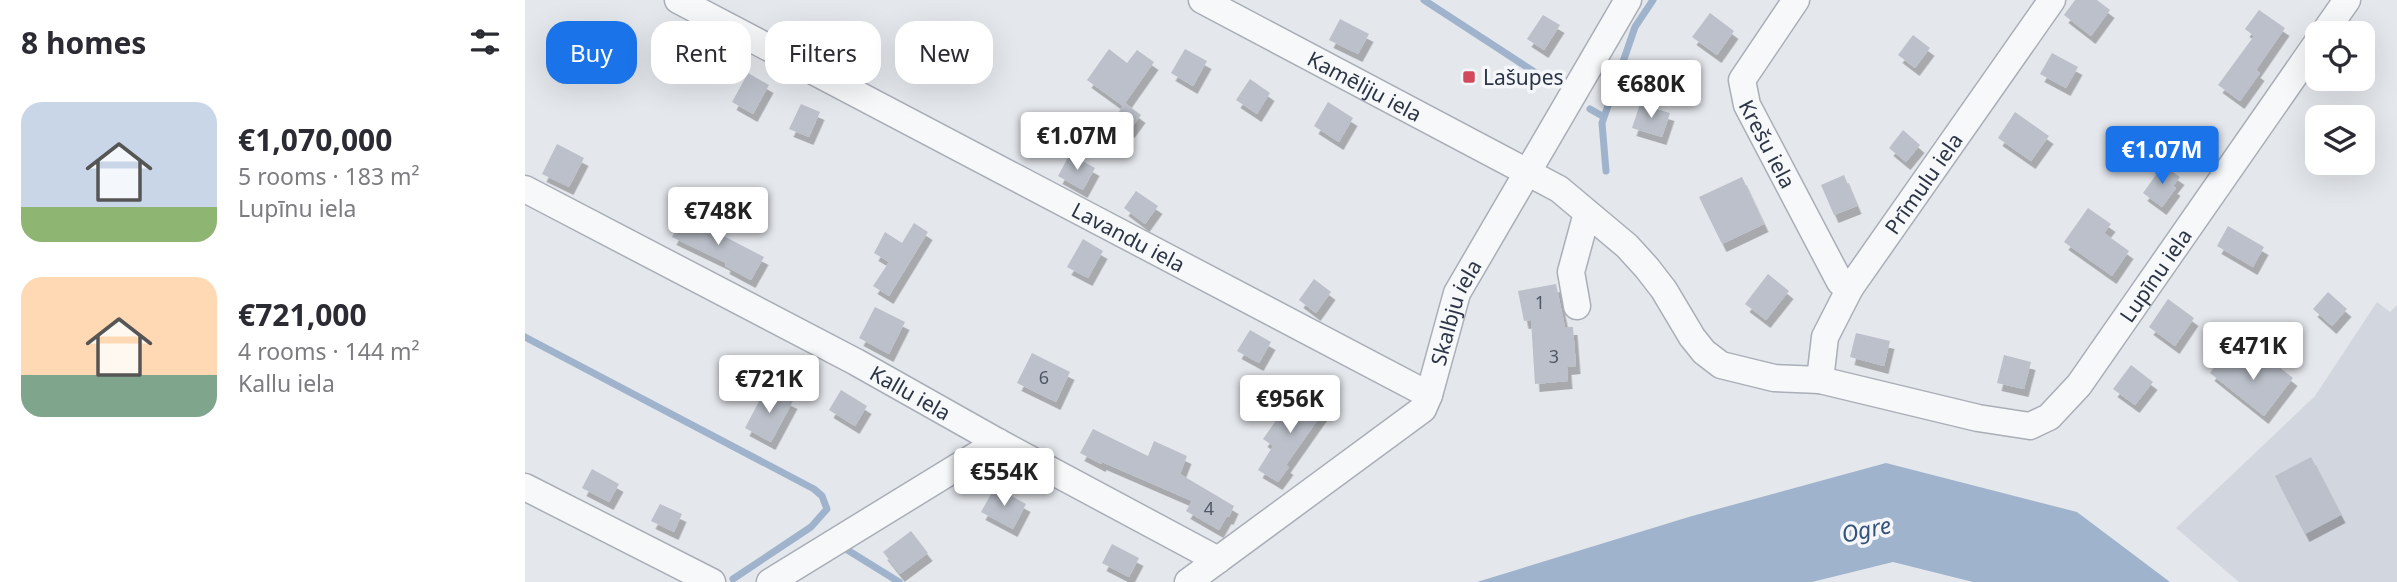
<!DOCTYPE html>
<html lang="en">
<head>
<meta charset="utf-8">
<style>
  body { margin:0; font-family:"Noto Sans",sans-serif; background:#f2f2f3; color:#2b2b33; height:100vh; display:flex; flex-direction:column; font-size:26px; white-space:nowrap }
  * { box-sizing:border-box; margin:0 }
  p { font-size:23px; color:#7c7c81 }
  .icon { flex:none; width:38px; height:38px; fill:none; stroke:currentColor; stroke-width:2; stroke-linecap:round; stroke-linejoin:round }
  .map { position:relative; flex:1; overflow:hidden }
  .drawer { display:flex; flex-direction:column; background:#fff; width:525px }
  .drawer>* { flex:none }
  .hud { position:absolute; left:21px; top:21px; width:665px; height:63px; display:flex; gap:14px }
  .controls { position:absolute; left:1780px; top:21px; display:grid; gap:14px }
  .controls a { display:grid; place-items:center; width:70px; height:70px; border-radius:14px; background:#fff; box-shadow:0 7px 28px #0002; font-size:35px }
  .price { position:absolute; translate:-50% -60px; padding:0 16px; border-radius:7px; background:#fff; color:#222; font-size:23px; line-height:46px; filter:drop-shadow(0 2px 4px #0008) }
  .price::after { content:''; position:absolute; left:50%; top:42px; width:21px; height:16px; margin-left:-10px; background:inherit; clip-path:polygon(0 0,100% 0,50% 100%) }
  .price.on { background:#1a73e8; color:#fff }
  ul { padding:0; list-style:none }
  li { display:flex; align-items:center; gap:21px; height:175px; padding:0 21px }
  li span { display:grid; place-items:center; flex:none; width:196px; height:140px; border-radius:21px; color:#555 }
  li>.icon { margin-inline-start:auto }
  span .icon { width:84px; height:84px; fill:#fffc; stroke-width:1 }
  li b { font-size:30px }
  h2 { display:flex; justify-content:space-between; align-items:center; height:84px; padding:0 21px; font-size:30px }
  .tag { padding:0 24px; border-radius:21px; background:#fff; box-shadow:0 7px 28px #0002; font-size:24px; line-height:63px }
  .tag.on { background:#1a73e8; color:#fff }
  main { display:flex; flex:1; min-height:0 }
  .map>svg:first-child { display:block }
  .built { fill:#d2d6de }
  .water { fill:#9fb4cc }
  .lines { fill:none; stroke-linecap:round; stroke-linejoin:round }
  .stream { stroke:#9fb4cc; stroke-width:7 }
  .building { fill:#bbc0ca; filter:url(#shadow) }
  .minor-casing { stroke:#a9aeb7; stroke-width:29 }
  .minor { stroke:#f7f8fa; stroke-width:26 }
  .poi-dot { fill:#d1495b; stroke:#f4f6f9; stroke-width:2.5 }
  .labels { text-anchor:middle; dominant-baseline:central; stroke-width:7; stroke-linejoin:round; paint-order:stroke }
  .number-label { font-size:18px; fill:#4f5766 }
  .poi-label { font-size:21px; fill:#2b3445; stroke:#f4f6f9; text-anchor:start }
  .street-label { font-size:21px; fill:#2b3445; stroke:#f4f6f9 }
  .water-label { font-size:23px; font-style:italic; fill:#34527a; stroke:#f4f6f9 }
</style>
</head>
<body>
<main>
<section class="drawer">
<h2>8 homes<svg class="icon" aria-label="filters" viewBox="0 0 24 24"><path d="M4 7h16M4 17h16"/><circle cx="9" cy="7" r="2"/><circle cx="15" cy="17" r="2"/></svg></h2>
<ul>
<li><span style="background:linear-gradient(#c9d6e8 75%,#8fb573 0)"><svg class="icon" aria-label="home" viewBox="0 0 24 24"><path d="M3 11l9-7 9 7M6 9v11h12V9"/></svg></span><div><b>€1,070,000</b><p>5 rooms · 183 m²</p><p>Lupīnu iela</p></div></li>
<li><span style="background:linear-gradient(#ffd9b3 70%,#7fa58c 0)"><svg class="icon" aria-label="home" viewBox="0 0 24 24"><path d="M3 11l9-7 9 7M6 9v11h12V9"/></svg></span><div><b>€721,000</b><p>4 rooms · 144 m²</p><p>Kallu iela</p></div></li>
</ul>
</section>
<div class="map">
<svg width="1872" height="582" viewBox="0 0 1872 582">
  <defs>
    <filter id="shadow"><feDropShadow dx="4.5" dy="8" stdDeviation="0" flood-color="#0004"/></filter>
  </defs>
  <rect width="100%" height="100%" fill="#e4e7ec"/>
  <!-- built -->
  <path class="built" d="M 1852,302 L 1865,312 L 1872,305 L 1872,582 L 1714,582 L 1651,528 L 1790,396 Z"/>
  <!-- water -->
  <path class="water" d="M 1361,463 L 1552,512 L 1645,582 L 1448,582 L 1368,562 L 1287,582 L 952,582 L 1167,516 Z"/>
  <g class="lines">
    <!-- stream -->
    <path class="stream" d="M 899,0 L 1014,75
      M 1065,109 L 1079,117
      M 1081,171 L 1077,123 L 1110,27 L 1128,0
      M 0,337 L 289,489 L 297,496 L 302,509 L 286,527 L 208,579
      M 316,546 L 374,582"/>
  </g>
  <!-- building -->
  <path class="building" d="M 1550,0 L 1572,0 L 1585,10 L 1566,36 L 1539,15 Z
    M 1734,10 L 1760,28 L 1731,70 L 1735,73 L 1715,101 L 1693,85 L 1729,36 L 1720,29 Z
    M 1185,13 L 1209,31 L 1192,55 L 1167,37 Z
    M 1018,15 L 1035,25 L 1019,50 L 1002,39 Z
    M 815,19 L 844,34 L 833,54 L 804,40 Z
    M 147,29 L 182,45 L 172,67 L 137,51 Z
    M 1388,35 L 1405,48 L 1390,68 L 1373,55 Z
    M 584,49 L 602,63 L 612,50 L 629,62 L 598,106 L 562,80 Z
    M 660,49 L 682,61 L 668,86 L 646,73 Z
    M 1527,53 L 1553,67 L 1541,88 L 1515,74 Z
    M 223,73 L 244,85 L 228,114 L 207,102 Z
    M 725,79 L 745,93 L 732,114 L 711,100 Z
    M 803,102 L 828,118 L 814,142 L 789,126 Z
    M 600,103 L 616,115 L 605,130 L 589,119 Z
    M 276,104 L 295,112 L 284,137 L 264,129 Z
    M 1115,104 L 1145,113 L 1137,137 L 1107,128 Z
    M 1490,112 L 1524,136 L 1506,161 L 1473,138 Z
    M 1378,130 L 1395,145 L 1381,162 L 1364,148 Z
    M 32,144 L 59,158 L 44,187 L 17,174 Z
    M 545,154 L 570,168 L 558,190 L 533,176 Z
    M 1638,165 L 1655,177 L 1648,186 L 1651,188 L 1637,207 L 1618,193 Z
    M 1319,175 L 1332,206 L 1309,215 L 1296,185 Z
    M 1217,177 L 1239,224 L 1197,244 L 1174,197 Z
    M 611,191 L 633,206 L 620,224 L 599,208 Z
    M 1563,208 L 1586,224 L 1579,233 L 1604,251 L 1587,276 L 1539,242 Z
    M 158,215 L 239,257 L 226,280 L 200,266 L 201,263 L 147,237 Z
    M 389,223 L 403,232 L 364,296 L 348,286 L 364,262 L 349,253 L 360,232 L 377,243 Z
    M 1703,226 L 1739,247 L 1728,267 L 1692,246 Z
    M 558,239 L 578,251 L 563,278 L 542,267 Z
    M 1243,274 L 1264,291 L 1241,320 L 1220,304 Z
    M 789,279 L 806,292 L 791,313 L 774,300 Z
    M 1031,284 L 1040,327 L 1048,327 L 1051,366 L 1042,367 L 1043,381 L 1010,384 L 1006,320 L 999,321 L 993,291 Z
    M 1803,292 L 1822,309 L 1807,326 L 1788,309 Z
    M 1643,299 L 1669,318 L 1650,346 L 1624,327 Z
    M 350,307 L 380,322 L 364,354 L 334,338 Z
    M 725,330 L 746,342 L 734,363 L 712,351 Z
    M 1331,333 L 1365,341 L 1359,366 L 1325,357 Z
    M 1701,351 L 1732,374 L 1744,359 L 1768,378 L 1739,416 L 1685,373 Z
    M 507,353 L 545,372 L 531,402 L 492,383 Z
    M 1479,355 L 1506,362 L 1499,389 L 1472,383 Z
    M 1606,365 L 1628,382 L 1610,405 L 1588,389 Z
    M 241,388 L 268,401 L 246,442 L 220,428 Z
    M 316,390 L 342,406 L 330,426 L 304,410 Z
    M 776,391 L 801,408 L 761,465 L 764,467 L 753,482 L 733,470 L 748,446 L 738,439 L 752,419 L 755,421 Z
    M 568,429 L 623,456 L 629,441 L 662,456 L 655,474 L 709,506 L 704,517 L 702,516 L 694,530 L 661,511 L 667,501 L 577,462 L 576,464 L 555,453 Z
    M 1786,457 L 1816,515 L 1780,534 L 1750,476 Z
    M 67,469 L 94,484 L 84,502 L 57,488 Z
    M 470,487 L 501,504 L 488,529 L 456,512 Z
    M 135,504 L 157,514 L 149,532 L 126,521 Z
    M 386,531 L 403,553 L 375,574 L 358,552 Z
    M 587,544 L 614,558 L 604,577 L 577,563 Z"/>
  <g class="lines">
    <!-- minor casing -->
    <g class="minor-casing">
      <g id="minor">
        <path id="s1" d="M 153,0 L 904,395"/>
        <path id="s2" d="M 677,0 L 1034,189 L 1102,246 L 1122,268 L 1139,290 L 1167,337 L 1179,352 L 1196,365 L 1249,378 L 1295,380 L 1453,418 L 1505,426 L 1524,417 L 1554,385 L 1792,43"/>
        <path id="s3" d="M 1271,0 L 1217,80 L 1222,105 L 1315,282 L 1325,288"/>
        <path d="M 1799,33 L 1822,0"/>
        <path id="s4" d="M 0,189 L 331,362 L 473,442 L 693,560"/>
        <path d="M 1052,306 L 1046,272 L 1062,213"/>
        <path id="s5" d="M 1295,380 L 1300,337 L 1325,288 L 1527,0"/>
        <path d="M 0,487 L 187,582"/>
        <path d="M 245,582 L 473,442"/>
        <path id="s6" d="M 663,582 L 898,409 L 904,395 L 932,293 L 1103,0"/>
      </g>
    </g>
    <!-- minor -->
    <use href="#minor" class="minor"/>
  </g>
  <!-- markers -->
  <rect class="poi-dot" x="937" y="70" width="14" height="14" rx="3.5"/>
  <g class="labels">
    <!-- number labels -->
    <g class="number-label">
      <text x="1015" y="302">1</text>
      <text x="1029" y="356">3</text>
      <text x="519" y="377">6</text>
      <text x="684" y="508">4</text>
    </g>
    <!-- poi labels -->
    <g class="poi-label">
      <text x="958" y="77">Lašupes</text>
    </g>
    <!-- street labels -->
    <g class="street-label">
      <text stroke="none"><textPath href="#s2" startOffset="184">Kamēliju iela</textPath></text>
      <text stroke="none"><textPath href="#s3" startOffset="166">Krešu iela</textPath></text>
      <text stroke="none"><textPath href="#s5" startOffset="226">Prīmulu iela</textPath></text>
      <text stroke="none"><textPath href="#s1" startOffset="509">Lavandu iela</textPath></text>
      <text stroke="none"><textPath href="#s2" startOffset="1160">Lupīnu iela</textPath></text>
      <text stroke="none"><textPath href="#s6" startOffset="394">Skalbju iela</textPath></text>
      <text stroke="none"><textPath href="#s4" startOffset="436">Kallu iela</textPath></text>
    </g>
    <!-- water labels -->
    <g class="water-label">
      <text transform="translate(1341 529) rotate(-12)">Ogre</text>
    </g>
  </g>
</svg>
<div class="controls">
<a><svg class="icon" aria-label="locate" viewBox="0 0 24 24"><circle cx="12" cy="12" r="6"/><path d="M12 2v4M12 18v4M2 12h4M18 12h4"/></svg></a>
<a><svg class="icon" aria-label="layers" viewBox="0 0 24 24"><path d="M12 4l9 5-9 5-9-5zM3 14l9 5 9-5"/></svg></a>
</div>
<b class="price" style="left:1126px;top:120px">€680K</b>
<b class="price" style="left:552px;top:172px">€1.07M</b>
<b class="price on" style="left:1637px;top:186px">€1.07M</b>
<b class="price" style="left:193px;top:247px">€748K</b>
<b class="price" style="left:1728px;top:382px">€471K</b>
<b class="price" style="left:244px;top:415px">€721K</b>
<b class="price" style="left:765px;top:435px">€956K</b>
<b class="price" style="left:479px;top:508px">€554K</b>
<div class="hud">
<a class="tag on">Buy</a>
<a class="tag">Rent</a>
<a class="tag">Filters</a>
<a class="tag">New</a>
</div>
</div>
</main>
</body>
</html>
